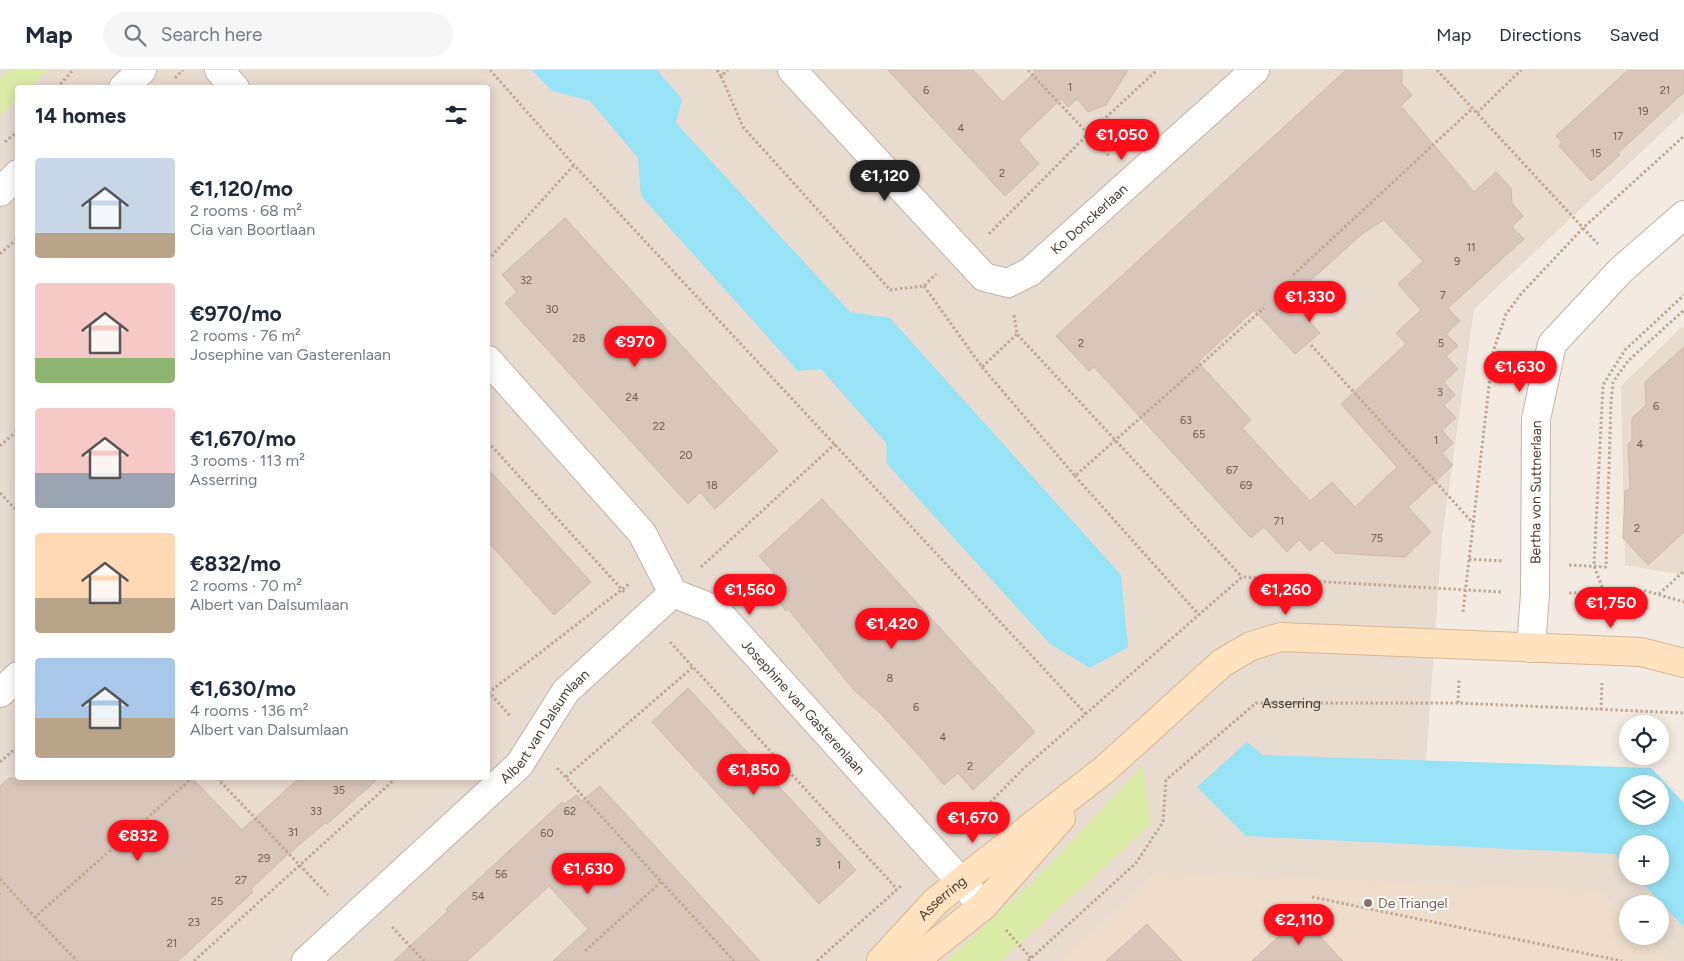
<!DOCTYPE html>
<html lang="en">
<head>
<meta charset="utf-8">
<style>
  body { margin:0; font-family:Figtree,sans-serif; background:#f6f6f7; color:#1f2937; height:100vh; display:flex; flex-direction:column; font-size:19px; white-space:nowrap }
  * { box-sizing:border-box; margin:0 }
  p { font-size:16px; color:#747a83 }
  .icon { flex:none; width:28px; height:28px; fill:none; stroke:currentColor; stroke-width:2; stroke-linecap:round; stroke-linejoin:round }
  .map { position:relative; flex:1; overflow:hidden }
  .panel { position:absolute; left:15px; top:15px; width:475px; height:695px; display:flex; flex-direction:column; background:#fff; border-radius:5px; box-shadow:0 2px 12px #0003 }
  .panel>* { flex:none }
  .tools { position:absolute; left:1619px; top:645px; display:grid; gap:10px }
  .tools a { display:grid; place-items:center; width:50px; height:50px; border-radius:50%; background:#fff; box-shadow:0 2px 12px #0003; font-size:25px }
  .price { position:absolute; translate:-50% -42px; padding:0 11px; border-radius:18px; background:#ff0e1b; color:#fff; font-size:16px; line-height:32px; filter:drop-shadow(0 1px 2px #0008) }
  .price::after { content:''; position:absolute; left:50%; top:30px; width:15px; height:11px; margin-left:-8px; background:inherit; clip-path:polygon(0 0,100% 0,50% 100%) }
  .price.selected { background:#222; color:#fff }
  ul { padding:0; list-style:none }
  li { display:flex; align-items:center; gap:15px; height:125px; padding:0 20px }
  li span { display:grid; place-items:center; flex:none; width:140px; height:100px; border-radius:5px; color:#555 }
  li>.icon { margin-inline-start:auto }
  span .icon { width:60px; height:60px; fill:#fffc; stroke-width:1 }
  li b { font-size:21px }
  h2 { display:flex; justify-content:space-between; align-items:center; height:60px; padding:0 20px; font-size:21px }
  header { display:flex; align-items:center; gap:30px; box-sizing:border-box; height:70px; padding:0 25px; background:#fff; border-bottom:1px solid #e0e1e3 }
  header strong { font-size:24px }
  nav { display:flex; gap:28px; margin-inline-start:auto; font-size:18px }
  .search { width:350px; height:45px; background:#f6f6f7; display:flex; align-items:center; gap:12px; box-sizing:border-box; padding:0 18px; border-radius:28px; color:#747a83; font-size:19px }
  .map>svg:first-child { display:block }
  .residential { fill:#e8dbd0; fill-rule:evenodd }
  .education { fill:#eeddcb }
  .green { fill:#dbeca7 }
  .water { fill:#98e3f6; fill-rule:evenodd }
  .building { fill:#d9c6ba; stroke:#d1b9aa; fill-rule:evenodd }
  .lines { fill:none; stroke-linecap:round; stroke-linejoin:round }
  .street-casing { stroke:#c2b3a7; stroke-width:30 }
  .secondary-casing { stroke:#dab78f; stroke-width:30 }
  .path { stroke:#c2a994; stroke-width:3; stroke-dasharray:2.5 2.5; stroke-linecap:butt }
  .street { stroke:#fff; stroke-width:28 }
  .secondary { stroke:#ffe3c1; stroke-width:28 }
  .education-dot { fill:#8d6e63; stroke:#fff; stroke-width:2 }
  .labels { text-anchor:middle; dominant-baseline:central; stroke-width:4; stroke-linejoin:round; paint-order:stroke }
  .number-label { font-size:11px; fill:#6a5d54 }
  .street-label { font-size:14px; fill:#453a32; stroke:#fff }
  .education-label { font-size:14px; fill:#785e54; stroke:#fff; text-anchor:start }
</style>
</head>
<body>
<header>
<strong>Map</strong>
<div class="search"><svg class="icon" aria-label="search" viewBox="0 0 24 24"><circle cx="10" cy="10" r="6"/><path d="M15 15l6 6"/></svg>Search here</div>
<nav><a>Map</a><a>Directions</a><a>Saved</a></nav>
</header>
<div class="map">
<svg width="1684" height="891" viewBox="0 0 1684 891">
  <rect width="100%" height="100%" fill="#f3ebe2"/>
  <!-- residential -->
  <path class="residential" d="M 0,0 L 1684,0 L 1684,42 L 1474,239 L 1442,468 L 1423,733 L 1628,774 L 1628,806 L 1660,806 L 1684,831 L 1684,891 L 0,891 ZM 18,18 L 488,18 L 488,708 L 18,708 ZM 1628,834 L 1660,834 L 1660,866 L 1628,866 Z
    M 1684,255 L 1684,505 L 1625,495 L 1621,316 Z"/>
  <!-- education -->
  <path class="education" d="M 1155,802 L 1602,820 L 1627,847 L 1628,866 L 1646,866 L 1669,891 L 1060,891 Z"/>
  <!-- green -->
  <path class="green" d="M 10,0 L 49,0 L 30,17 L 18,18 L 17,29 L 0,45 L 0,9 Z
    M 1143,695 L 1151,754 L 1001,891 L 946,891 L 1035,810 Z"/>
  <!-- water -->
  <path class="water" d="M 532,0 L 657,0 L 682,29 L 676,53 L 850,242 L 890,248 L 1121,505 L 1128,577 L 1090,598 L 1050,574 L 887,394 L 886,373 L 821,299 L 798,301 L 641,126 L 638,88 L 590,31 L 552,21 Z
    M 1247,672 L 1263,685 L 1651,698 L 1684,733 L 1684,857 L 1636,806 L 1660,806 L 1660,774 L 1628,774 L 1627,797 L 1615,784 L 1246,766 L 1197,717 ZM 1628,714 L 1660,714 L 1660,746 L 1628,746 Z"/>
  <!-- building -->
  <path class="building" d="M 888,0 L 973,0 L 1003,32 L 1035,2 L 1034,0 L 1128,0 L 1106,35 L 1088,42 L 1077,29 L 1068,37 L 1061,29 L 1018,70 L 1039,94 L 1005,126 Z
    M 1346,0 L 1402,0 L 1402,14 L 1412,25 L 1401,36 L 1474,122 L 1496,102 L 1511,118 L 1512,133 L 1523,146 L 1512,157 L 1524,169 L 1448,238 L 1460,251 L 1446,264 L 1458,276 L 1446,286 L 1458,299 L 1444,312 L 1455,325 L 1444,335 L 1456,348 L 1442,360 L 1453,373 L 1442,383 L 1453,395 L 1408,437 L 1431,462 L 1405,487 L 1335,483 L 1322,470 L 1310,481 L 1299,470 L 1287,482 L 1264,457 L 1251,468 L 1094,297 L 1089,301 L 1056,266 ZM 1384,150 L 1423,191 L 1398,214 L 1421,240 L 1396,263 L 1406,274 L 1341,334 L 1397,397 L 1355,437 L 1332,412 L 1310,431 L 1242,358 L 1251,350 L 1198,292 L 1254,240 L 1295,284 L 1320,263 L 1290,229 L 1362,164 Z
    M 1628,0 L 1684,0 L 1684,22 L 1618,83 L 1620,85 L 1591,111 L 1559,76 L 1562,72 L 1556,66 Z
    M 565,148 L 778,381 L 715,439 L 700,422 L 688,434 L 505,233 L 517,222 L 502,205 Z
    M 1684,277 L 1684,462 L 1648,495 L 1623,468 L 1625,420 L 1630,420 L 1628,374 L 1632,370 L 1632,348 L 1646,335 L 1645,312 Z
    M 488,399 L 591,512 L 554,545 L 488,472 Z
    M 822,429 L 1035,662 L 973,720 L 958,703 L 944,715 L 923,690 L 880,643 L 854,620 L 788,539 L 786,541 L 763,513 L 774,503 L 759,486 Z
    M 688,618 L 856,800 L 819,834 L 652,652 Z
    M 9,708 L 192,708 L 242,760 L 299,708 L 379,708 L 327,754 L 325,753 L 287,785 L 251,819 L 253,822 L 178,891 L 0,891 L 0,716 Z
    M 600,716 L 760,891 L 553,891 L 588,859 L 549,816 L 467,891 L 394,891 L 448,841 L 446,839 L 562,732 L 565,734 L 576,725 L 582,731 Z
    M 1301,846 L 1343,891 L 1252,891 Z
    M 1147,854 L 1182,891 L 1106,891 Z"/>
  <g class="lines">
    <!-- street casing -->
    <g class="street-casing">
      <g id="street">
        <path d="M 219,0 L 235,18"/>
        <path id="s2" d="M 792,0 L 984,207 L 1008,213 L 1030,202 L 1255,0"/>
        <path d="M 123,18 L 142,0"/>
        <path d="M 0,122 L 18,104"/>
        <path id="s3" d="M 488,290 L 642,463 L 673,523 L 716,540 L 983,836"/>
        <path id="s4" d="M 1531,578 L 1535,524 L 1536,349 L 1552,274 L 1621,200 L 1684,145"/>
        <path d="M 0,623 L 18,606"/>
        <path id="s5" d="M 306,891 L 519,695 L 566,621 L 673,523"/>
      </g>
    </g>
    <!-- secondary casing -->
    <g class="secondary-casing">
      <g id="secondary">
        <path id="s6" d="M 881,891 L 936,831 L 1104,700 L 1222,593 L 1251,576 L 1281,567 L 1641,582 L 1684,593"/>
        <path d="M 914,891 L 983,836 L 1061,748"/>
      </g>
    </g>
    <!-- path -->
    <g class="path">
      <path d="M 490,0 L 574,95 L 1086,644"/>
      <path d="M 717,0 L 721,6 L 728,0"/>
      <path d="M 1028,0 L 1110,87"/>
      <path d="M 1437,0 L 1598,174"/>
      <path d="M 721,6 L 743,57 L 890,220 L 924,216 L 936,204"/>
      <path d="M 175,8 L 183,0"/>
      <path d="M 57,18 L 73,0"/>
      <path d="M 1477,43 L 1521,0"/>
      <path d="M 5,72 L 18,61"/>
      <path d="M 989,164 L 1088,64 L 1157,0"/>
      <path d="M 0,184 L 18,168"/>
      <path d="M 488,190 L 574,95"/>
      <path d="M 1293,205 L 1473,38"/>
      <path d="M 924,216 L 982,297 L 1017,264"/>
      <path d="M 1014,245 L 1017,264 L 1242,507"/>
      <path d="M 1311,275 L 1473,453"/>
      <path d="M 982,297 L 1075,406 L 1264,238"/>
      <path d="M 488,372 L 625,523"/>
      <path d="M 0,376 L 18,360"/>
      <path d="M 1075,406 L 1199,545"/>
      <path d="M 0,423 L 18,442"/>
      <path d="M 1469,489 L 1503,491"/>
      <path d="M 1569,495 L 1606,497 L 1611,333 L 1613,312 L 1628,291 L 1684,240"/>
      <path d="M 701,497 L 835,374"/>
      <path d="M 1569,523 L 1646,521 L 1684,532"/>
      <path d="M 1659,524 L 1684,501"/>
      <path d="M 1463,542 L 1493,282 L 1506,244 L 1521,224 L 1583,158 L 1684,66"/>
      <path d="M 1603,547 L 1604,522 L 1594,496 L 1603,315 L 1625,280 L 1684,225"/>
      <path d="M 670,572 L 897,819"/>
      <path d="M 488,621 L 511,647"/>
      <path d="M 488,623 L 629,514"/>
      <path d="M 1458,633 L 1459,608"/>
      <path d="M 1601,640 L 1602,613"/>
      <path d="M 0,692 L 18,676"/>
      <path d="M 557,698 L 734,891"/>
      <path d="M 566,707 L 693,597"/>
      <path d="M 217,708 L 328,825"/>
      <path d="M 962,761 L 1024,698 L 1242,507 L 1502,522"/>
      <path d="M 0,809 L 35,847 L 192,708"/>
      <path d="M 1312,827 L 1622,891"/>
      <path d="M 35,847 L 77,891"/>
      <path d="M 392,857 L 424,891"/>
      <path d="M 1006,860 L 1031,888"/>
      <path d="M 585,881 L 661,812"/>
      <path d="M 194,891 L 396,708"/>
      <path d="M 817,891 L 902,815"/>
      <path id="s1" d="M 1028,891 L 1136,793 L 1163,752 L 1166,710 L 1256,633 L 1458,633 L 1684,643"/>
    </g>
    <!-- street -->
    <use href="#street" class="street"/>
    <!-- secondary -->
    <use href="#secondary" class="secondary"/>
  </g>
  <!-- markers -->
  <circle class="education-dot" cx="1368" cy="833" r="5"/>
  <g class="labels">
    <!-- number labels -->
    <g class="number-label">
      <text x="1070" y="17">1</text>
      <text x="926" y="20">6</text>
      <text x="1665" y="20">21</text>
      <text x="1643" y="41">19</text>
      <text x="961" y="58">4</text>
      <text x="1618" y="66">17</text>
      <text x="1596" y="83">15</text>
      <text x="1002" y="103">2</text>
      <text x="1471" y="177">11</text>
      <text x="1457" y="191">9</text>
      <text x="526" y="210">32</text>
      <text x="1443" y="225">7</text>
      <text x="552" y="239">30</text>
      <text x="579" y="268">28</text>
      <text x="1081" y="273">2</text>
      <text x="1441" y="273">5</text>
      <text x="1440" y="322">3</text>
      <text x="632" y="327">24</text>
      <text x="1656" y="336">6</text>
      <text x="1186" y="350">63</text>
      <text x="659" y="356">22</text>
      <text x="1199" y="364">65</text>
      <text x="1436" y="370">1</text>
      <text x="1640" y="374">4</text>
      <text x="686" y="385">20</text>
      <text x="1232" y="400">67</text>
      <text x="712" y="415">18</text>
      <text x="1246" y="415">69</text>
      <text x="1279" y="451">71</text>
      <text x="1637" y="458">2</text>
      <text x="1377" y="468">75</text>
      <text x="890" y="608">8</text>
      <text x="916" y="637">6</text>
      <text x="943" y="667">4</text>
      <text x="970" y="696">2</text>
      <text x="339" y="720">35</text>
      <text x="316" y="741">33</text>
      <text x="570" y="741">62</text>
      <text x="293" y="762">31</text>
      <text x="547" y="763">60</text>
      <text x="818" y="772">3</text>
      <text x="264" y="788">29</text>
      <text x="839" y="795">1</text>
      <text x="501" y="804">56</text>
      <text x="241" y="810">27</text>
      <text x="478" y="826">54</text>
      <text x="217" y="831">25</text>
      <text x="194" y="852">23</text>
      <text x="172" y="873">21</text>
    </g>
    <!-- street labels -->
    <g class="street-label">
      <text stroke="none"><textPath href="#s2" startOffset="411">Ko Donckerlaan</textPath></text>
      <text stroke="none"><textPath href="#s4" startOffset="156">Bertha von Suttnerlaan</textPath></text>
      <text stroke="none"><textPath href="#s1" startOffset="391">Asserring</textPath></text>
      <text stroke="none"><textPath href="#s3" startOffset="476">Josephine van Gasterenlaan</textPath></text>
      <text stroke="none"><textPath href="#s5" startOffset="336">Albert van Dalsumlaan</textPath></text>
      <text stroke="none"><textPath href="#s6" startOffset="88">Asserring</textPath></text>
    </g>
    <!-- education labels -->
    <g class="education-label">
      <text x="1378" y="833">De Triangel</text>
    </g>
  </g>
</svg>
<div class="tools">
<a><svg class="icon" aria-label="locate" viewBox="0 0 24 24"><circle cx="12" cy="12" r="6"/><path d="M12 2v4M12 18v4M2 12h4M18 12h4"/></svg></a>
<a><svg class="icon" aria-label="layers" viewBox="0 0 24 24"><path d="M12 4l9 5-9 5-9-5zM3 14l9 5 9-5"/></svg></a>
<a>+</a>
<a>−</a>
</div>
<b class="price" style="left:1122px;top:91px">€1,050</b>
<b class="price selected" style="left:885px;top:132px">€1,120</b>
<b class="price" style="left:1310px;top:253px">€1,330</b>
<b class="price" style="left:635px;top:298px">€970</b>
<b class="price" style="left:1520px;top:323px">€1,630</b>
<b class="price" style="left:750px;top:546px">€1,560</b>
<b class="price" style="left:1286px;top:546px">€1,260</b>
<b class="price" style="left:1611px;top:559px">€1,750</b>
<b class="price" style="left:892px;top:580px">€1,420</b>
<b class="price" style="left:754px;top:726px">€1,850</b>
<b class="price" style="left:973px;top:774px">€1,670</b>
<b class="price" style="left:138px;top:792px">€832</b>
<b class="price" style="left:588px;top:825px">€1,630</b>
<b class="price" style="left:1299px;top:876px">€2,110</b>
<section class="panel">
<h2>14 homes<svg class="icon" aria-label="filters" viewBox="0 0 24 24"><path d="M4 7h16M4 17h16"/><circle cx="9" cy="7" r="2"/><circle cx="15" cy="17" r="2"/></svg></h2>
<ul>
<li><span style="background:linear-gradient(#c9d6e8 75%,#b9a48a 0)"><svg class="icon" aria-label="home" viewBox="0 0 24 24"><path d="M3 11l9-7 9 7M6 9v11h12V9"/></svg></span><div><b>€1,120/mo</b><p>2 rooms · 68 m²</p><p>Cia van Boortlaan</p></div></li>
<li><span style="background:linear-gradient(#f6c9c9 75%,#8fb573 0)"><svg class="icon" aria-label="home" viewBox="0 0 24 24"><path d="M3 11l9-7 9 7M6 9v11h12V9"/></svg></span><div><b>€970/mo</b><p>2 rooms · 76 m²</p><p>Josephine van Gasterenlaan</p></div></li>
<li><span style="background:linear-gradient(#f6c9c9 65%,#9aa5b1 0)"><svg class="icon" aria-label="home" viewBox="0 0 24 24"><path d="M3 11l9-7 9 7M6 9v11h12V9"/></svg></span><div><b>€1,670/mo</b><p>3 rooms · 113 m²</p><p>Asserring</p></div></li>
<li><span style="background:linear-gradient(#ffd9b3 65%,#b9a48a 0)"><svg class="icon" aria-label="home" viewBox="0 0 24 24"><path d="M3 11l9-7 9 7M6 9v11h12V9"/></svg></span><div><b>€832/mo</b><p>2 rooms · 70 m²</p><p>Albert van Dalsumlaan</p></div></li>
<li><span style="background:linear-gradient(#a9c7e8 60%,#b9a48a 0)"><svg class="icon" aria-label="home" viewBox="0 0 24 24"><path d="M3 11l9-7 9 7M6 9v11h12V9"/></svg></span><div><b>€1,630/mo</b><p>4 rooms · 136 m²</p><p>Albert van Dalsumlaan</p></div></li>
</ul>
</section>
</div>
</body>
</html>
